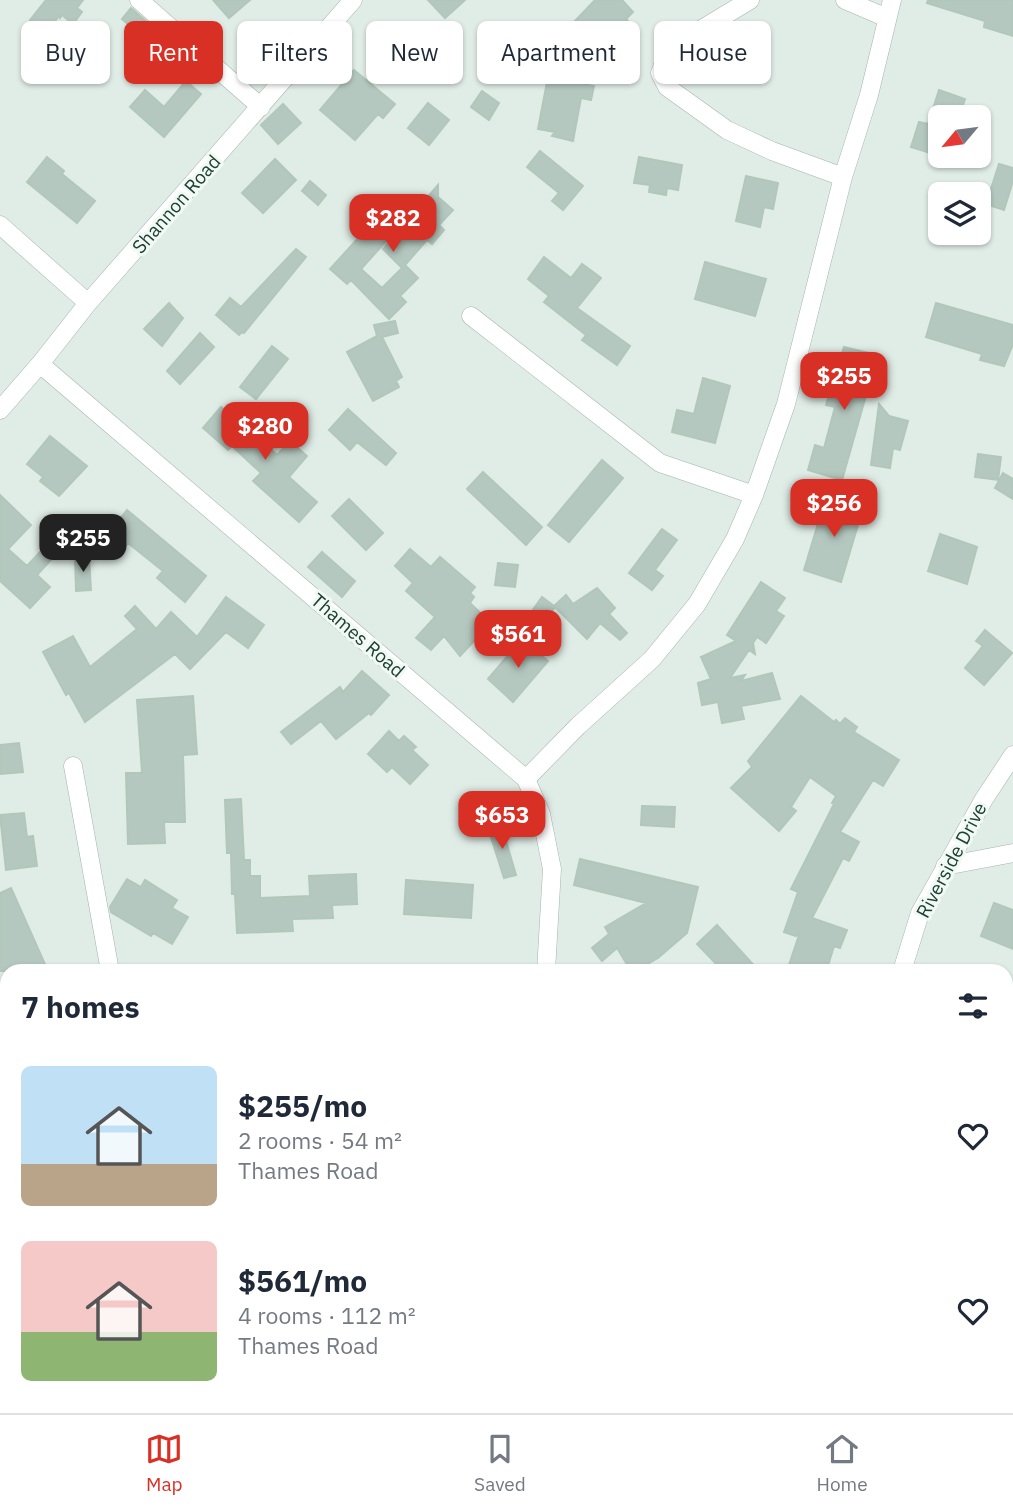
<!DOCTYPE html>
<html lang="en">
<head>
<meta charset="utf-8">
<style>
  body { margin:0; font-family:"IBM Plex Sans",sans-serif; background:#f6f6f7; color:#1f2937; height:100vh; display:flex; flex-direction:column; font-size:26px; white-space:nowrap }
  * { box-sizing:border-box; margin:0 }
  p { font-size:23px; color:#747a83 }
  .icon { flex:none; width:38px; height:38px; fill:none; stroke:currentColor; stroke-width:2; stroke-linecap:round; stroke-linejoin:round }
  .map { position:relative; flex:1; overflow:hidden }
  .side { position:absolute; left:0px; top:964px; width:1013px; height:450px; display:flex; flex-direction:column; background:#fff; border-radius:21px 21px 0 0; box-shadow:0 2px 5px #0004 }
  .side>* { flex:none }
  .guide { position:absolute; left:21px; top:21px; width:971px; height:63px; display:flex; gap:14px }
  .needle { width:46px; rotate:241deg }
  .fabs { position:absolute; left:928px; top:105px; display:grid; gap:14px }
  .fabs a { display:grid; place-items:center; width:63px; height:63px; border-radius:10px; background:#fff; box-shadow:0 2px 5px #0004; font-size:35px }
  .price { position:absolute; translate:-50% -60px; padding:0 16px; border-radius:14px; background:#d93025; color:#fff; font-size:23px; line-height:46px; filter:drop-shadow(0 2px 4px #0008) }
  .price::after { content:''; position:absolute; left:50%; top:42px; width:21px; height:16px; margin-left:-10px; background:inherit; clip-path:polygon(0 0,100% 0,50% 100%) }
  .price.selected { background:#222; color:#fff }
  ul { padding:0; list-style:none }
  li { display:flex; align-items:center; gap:21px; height:175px; padding:0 21px }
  li span { display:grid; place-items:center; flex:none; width:196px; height:140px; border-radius:10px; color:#555 }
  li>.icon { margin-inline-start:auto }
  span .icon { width:84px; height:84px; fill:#fffc; stroke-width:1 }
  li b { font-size:30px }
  h2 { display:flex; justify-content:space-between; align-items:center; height:84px; padding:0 21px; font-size:30px }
  .chip { padding:0 24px; border-radius:10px; background:#fff; box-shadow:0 2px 5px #0004; font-size:24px; line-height:63px }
  .chip.selected { background:#d93025; color:#fff }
  .tab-bar { display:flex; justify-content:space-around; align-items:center; height:98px; border-top:2px solid #e0e1e3; background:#fff; font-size:19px; color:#747a83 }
  .tab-bar a { display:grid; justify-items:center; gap:4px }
  .tab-bar .selected { color:#d93025 }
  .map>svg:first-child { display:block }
  .building { fill:#b5c8bf; stroke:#b2c7bc; stroke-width:2 }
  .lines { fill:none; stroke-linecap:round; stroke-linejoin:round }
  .minor-casing { stroke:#a2b6ad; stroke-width:19 }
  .minor { stroke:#fff; stroke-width:18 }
  .labels { text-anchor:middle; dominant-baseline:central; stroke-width:6; stroke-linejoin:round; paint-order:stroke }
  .street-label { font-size:19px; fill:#1f4034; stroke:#f1f9f4 }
</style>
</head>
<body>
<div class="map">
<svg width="1013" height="1413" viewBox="0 0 1013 1413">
  <rect width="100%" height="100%" fill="#e0ede6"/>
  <!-- building -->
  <path class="building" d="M 46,0 L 83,0 L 77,8 L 82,12 L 73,24 L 62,15 L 60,18 L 59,16 L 46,33 L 30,20 Z
    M 213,0 L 250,0 L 229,18 Z
    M 428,0 L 465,0 L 445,18 Z
    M 595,0 L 622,0 L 633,12 L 626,19 L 629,22 L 616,35 L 605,43 L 601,40 L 595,47 L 572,24 Z
    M 928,0 L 1013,0 L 1013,36 L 984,27 L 985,21 L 927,3 Z
    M 131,8 L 155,29 L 146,39 L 122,19 Z
    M 424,32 L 444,48 L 417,82 L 397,66 Z
    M 354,70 L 395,104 L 383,118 L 378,114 L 355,140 L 320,110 Z
    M 548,77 L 594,86 L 591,100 L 581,98 L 573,141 L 552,136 L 555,132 L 538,129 Z
    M 186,81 L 201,94 L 164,137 L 130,107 L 145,90 L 164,107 Z
    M 939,90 L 965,99 L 959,117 L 940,117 L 940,156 L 911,147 L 919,122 L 928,124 Z
    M 482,91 L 499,103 L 489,120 L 471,107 Z
    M 428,103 L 449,120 L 429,145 L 408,128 Z
    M 283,104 L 301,123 L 278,144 L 261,125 Z
    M 540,151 L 583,186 L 563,210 L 552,201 L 559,193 L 527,167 Z
    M 47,157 L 64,171 L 62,174 L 95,201 L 77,223 L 27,182 Z
    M 639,157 L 682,165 L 678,190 L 667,188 L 666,195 L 649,192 L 650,185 L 634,183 Z
    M 275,159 L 296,180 L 263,213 L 242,193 Z
    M 999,164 L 1013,168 L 1013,181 L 1004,210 L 986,204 Z
    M 746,176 L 778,183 L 773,209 L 764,207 L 760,227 L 736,221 Z
    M 310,181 L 326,195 L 318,205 L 302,191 Z
    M 438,185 L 438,197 L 453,210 L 439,225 L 444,230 L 432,244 L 427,240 L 405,265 L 418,278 L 400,296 L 406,302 L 389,319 L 351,280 L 347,284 L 330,269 L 372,223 L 389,238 L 361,269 L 382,288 L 402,268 L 383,249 Z
    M 296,249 L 306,257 L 244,333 L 242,332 L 239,335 L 216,315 L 230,298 L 241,307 Z
    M 544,257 L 571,278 L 582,264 L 601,278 L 577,308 L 630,346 L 617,365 L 582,340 L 586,335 L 544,302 L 549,296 L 528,279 Z
    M 705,262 L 766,279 L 755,316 L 695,299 Z
    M 169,303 L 183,318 L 162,346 L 144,329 Z
    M 936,303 L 1013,325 L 1013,344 L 1004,366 L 980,360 L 982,354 L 926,337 Z
    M 395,321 L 398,333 L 382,337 L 402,377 L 396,381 L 399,387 L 373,401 L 347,352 L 377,336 L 374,325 Z
    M 200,333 L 214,347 L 180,384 L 167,371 Z
    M 272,346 L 288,359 L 256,399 L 240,387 Z
    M 844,347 L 873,354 L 870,370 L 878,372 L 874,386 L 869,385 L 842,480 L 808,470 L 815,445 L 824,448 L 835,407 L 826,405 Z
    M 703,378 L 730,386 L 715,443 L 672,432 L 677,410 L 694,414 Z
    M 879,404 L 889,416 L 908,421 L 900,450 L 893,448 L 890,468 L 871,465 Z
    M 221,407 L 237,421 L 241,417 L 255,429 L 252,432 L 277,455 L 290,441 L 307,456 L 289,477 L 317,502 L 299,522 L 253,481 L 261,473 L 232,446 L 228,450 L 203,428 Z
    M 348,409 L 396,453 L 386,465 L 357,442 L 350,450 L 329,430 Z
    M 50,436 L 87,466 L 59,496 L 40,481 L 43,477 L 27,464 Z
    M 978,454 L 1001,457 L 998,480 L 975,477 Z
    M 602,460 L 623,478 L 569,542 L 548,525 Z
    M 483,472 L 542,527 L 526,545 L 467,489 Z
    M 1003,473 L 1013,479 L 1013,499 L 995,488 Z
    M 0,495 L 31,525 L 8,549 L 27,566 L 68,522 L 78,530 L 37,575 L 50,587 L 30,608 L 0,581 Z
    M 826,497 L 863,508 L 841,582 L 804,570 Z
    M 349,499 L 383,533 L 366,550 L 332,516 Z
    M 127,510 L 206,576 L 185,602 L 157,578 L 163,571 L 128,543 L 121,551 L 105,538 Z
    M 662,529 L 677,540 L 655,570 L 663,576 L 652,590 L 629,573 Z
    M 940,534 L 977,547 L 967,584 L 928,571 Z
    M 410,549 L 431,567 L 440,557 L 475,587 L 470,593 L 474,597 L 470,603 L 491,623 L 460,656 L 444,636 L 431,650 L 416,638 L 435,617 L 406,591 L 413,583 L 395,566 Z
    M 322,552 L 355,581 L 342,597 L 308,567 Z
    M 89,557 L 91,590 L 76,591 L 75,558 Z
    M 498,563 L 518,565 L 515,587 L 495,585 Z
    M 761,582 L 785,598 L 776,611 L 784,616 L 766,643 L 757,637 L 753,643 L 755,654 L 749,650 L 730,678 L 745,675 L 741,681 L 772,673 L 780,699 L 741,706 L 744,719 L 722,723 L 718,702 L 702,705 L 698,683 L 711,679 L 701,657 L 736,641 L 727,635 Z
    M 597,588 L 615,608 L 609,614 L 627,633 L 620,640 L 600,623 L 587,639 L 555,607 L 543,624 L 530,614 L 542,597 L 554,606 L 566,595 L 573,604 Z
    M 226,597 L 264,625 L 248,648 L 226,632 L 190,669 L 175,654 L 85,722 L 69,693 L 66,695 L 43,652 L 73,636 L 90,667 L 137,629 L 125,616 L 135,606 L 156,629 L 171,612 L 197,637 Z
    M 985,630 L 1012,653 L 984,685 L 965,668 L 983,646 L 976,641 Z
    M 522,639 L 548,661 L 513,702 L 488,679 Z
    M 362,671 L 389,695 L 371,715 L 369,713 L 336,739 L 321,721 L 291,744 L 281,732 L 340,687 L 343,692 Z
    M 193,696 L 197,754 L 183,755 L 185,822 L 164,822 L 165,843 L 128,844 L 126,773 L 142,773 L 137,700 Z
    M 801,696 L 834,722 L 836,720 L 840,724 L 845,718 L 857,727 L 854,732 L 899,760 L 883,786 L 873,780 L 840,832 L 859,842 L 849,861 L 843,858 L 812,918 L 847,930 L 840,948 L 834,946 L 827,969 L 821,967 L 820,971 L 787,971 L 800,932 L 796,936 L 784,932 L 798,892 L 791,889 L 834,804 L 832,803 L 836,796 L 810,777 L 791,807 L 796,811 L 779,831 L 731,788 L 752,767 L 748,761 Z
    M 389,731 L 399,741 L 404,736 L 416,747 L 412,750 L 428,765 L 410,784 L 392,767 L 387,772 L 368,754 Z
    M 19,743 L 23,772 L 0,774 L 0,745 Z
    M 241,799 L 244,860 L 250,860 L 250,876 L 260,876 L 260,898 L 310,896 L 309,876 L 356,874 L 357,904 L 332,905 L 333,918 L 292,919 L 293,931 L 237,933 L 235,894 L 232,894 L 231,853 L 227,853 L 225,800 Z
    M 642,806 L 675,807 L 674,827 L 641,825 Z
    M 24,813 L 27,837 L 33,836 L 37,866 L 6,870 L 0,815 Z
    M 501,824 L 516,875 L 504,878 L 488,828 Z
    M 580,859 L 698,887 L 687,933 L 658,958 L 635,971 L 631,971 L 617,948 L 602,961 L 592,948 L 609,934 L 605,927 L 646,903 L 574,885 Z
    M 127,879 L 141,887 L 145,880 L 177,900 L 172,908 L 188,917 L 172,944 L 153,933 L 151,936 L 111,912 L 110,907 Z
    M 406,880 L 473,885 L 471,918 L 404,914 Z
    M 11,888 L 48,971 L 0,971 L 0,893 Z
    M 994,903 L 1013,910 L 1013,949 L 981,936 Z
    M 717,925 L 759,971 L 723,971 L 697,944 Z"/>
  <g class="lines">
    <!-- minor casing -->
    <g class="minor-casing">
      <path id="minor" d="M 139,0 L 261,107
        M 750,0 L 702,29 L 666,57 L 660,73 L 667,87 L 727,130 L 772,151 L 843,177
        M 845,0 L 887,18
        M 0,225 L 88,303
        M 471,316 L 660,463 L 754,495
        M 40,364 L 526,779 L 541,814 L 552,869 L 546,971
        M 0,410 L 40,364 L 88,303 L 353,0
        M 73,766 L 110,971
        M 526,779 L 578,726 L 652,659 L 697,604 L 735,539 L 754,495 L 786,404 L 843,177 L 869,95 L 892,0
        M 945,866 L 1013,853
        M 902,971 L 920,913 L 984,799 L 1013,755
        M 0,1032 L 7,1031
        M 1006,1344 L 1013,1346
        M 440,1413 L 441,1407
        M 803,1413 L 804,1407"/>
    </g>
    <!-- minor -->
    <use href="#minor" class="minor"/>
  </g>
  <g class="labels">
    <!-- street labels -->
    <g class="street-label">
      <text transform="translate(176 204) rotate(-49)">Shannon Road</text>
      <text transform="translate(358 635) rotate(41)">Thames Road</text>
      <text transform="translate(951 860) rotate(-62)">Riverside Drive</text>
    </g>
  </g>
</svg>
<div class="fabs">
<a><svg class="needle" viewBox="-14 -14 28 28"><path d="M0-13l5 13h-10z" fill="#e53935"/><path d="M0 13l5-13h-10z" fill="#747a83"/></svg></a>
<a><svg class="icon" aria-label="layers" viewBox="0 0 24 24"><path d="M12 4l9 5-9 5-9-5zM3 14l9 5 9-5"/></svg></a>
</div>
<b class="price" style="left:393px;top:254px">$282</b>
<b class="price" style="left:844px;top:412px">$255</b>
<b class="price" style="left:265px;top:462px">$280</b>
<b class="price" style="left:834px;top:539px">$256</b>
<b class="price selected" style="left:83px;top:574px">$255</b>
<b class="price" style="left:518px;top:670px">$561</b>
<b class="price" style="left:502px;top:851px">$653</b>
<div class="guide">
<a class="chip">Buy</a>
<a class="chip selected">Rent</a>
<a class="chip">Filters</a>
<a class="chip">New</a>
<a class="chip">Apartment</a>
<a class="chip">House</a>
</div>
<section class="side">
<h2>7 homes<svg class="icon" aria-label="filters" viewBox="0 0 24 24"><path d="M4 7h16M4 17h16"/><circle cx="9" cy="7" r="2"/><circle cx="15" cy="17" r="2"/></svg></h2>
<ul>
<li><span style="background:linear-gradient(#bfe0f5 70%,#b9a48a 0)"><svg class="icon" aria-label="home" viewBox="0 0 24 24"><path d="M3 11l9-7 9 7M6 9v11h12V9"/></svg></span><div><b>$255/mo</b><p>2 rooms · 54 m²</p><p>Thames Road</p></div><svg class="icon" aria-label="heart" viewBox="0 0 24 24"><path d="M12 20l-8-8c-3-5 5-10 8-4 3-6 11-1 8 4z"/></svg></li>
<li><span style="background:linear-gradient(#f6c9c9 65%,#8fb573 0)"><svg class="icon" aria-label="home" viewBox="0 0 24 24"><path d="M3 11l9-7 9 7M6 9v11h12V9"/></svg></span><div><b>$561/mo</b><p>4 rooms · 112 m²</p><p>Thames Road</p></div><svg class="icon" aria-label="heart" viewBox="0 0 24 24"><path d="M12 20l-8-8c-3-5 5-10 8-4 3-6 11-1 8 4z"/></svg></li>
</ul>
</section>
</div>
<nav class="tab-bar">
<a class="selected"><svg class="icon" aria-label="map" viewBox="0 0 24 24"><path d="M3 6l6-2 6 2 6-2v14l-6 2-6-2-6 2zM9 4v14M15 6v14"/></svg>Map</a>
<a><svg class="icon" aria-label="saved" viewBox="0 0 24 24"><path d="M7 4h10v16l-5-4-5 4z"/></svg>Saved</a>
<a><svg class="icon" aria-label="home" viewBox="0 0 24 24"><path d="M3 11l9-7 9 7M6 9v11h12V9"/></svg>Home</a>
</nav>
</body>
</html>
